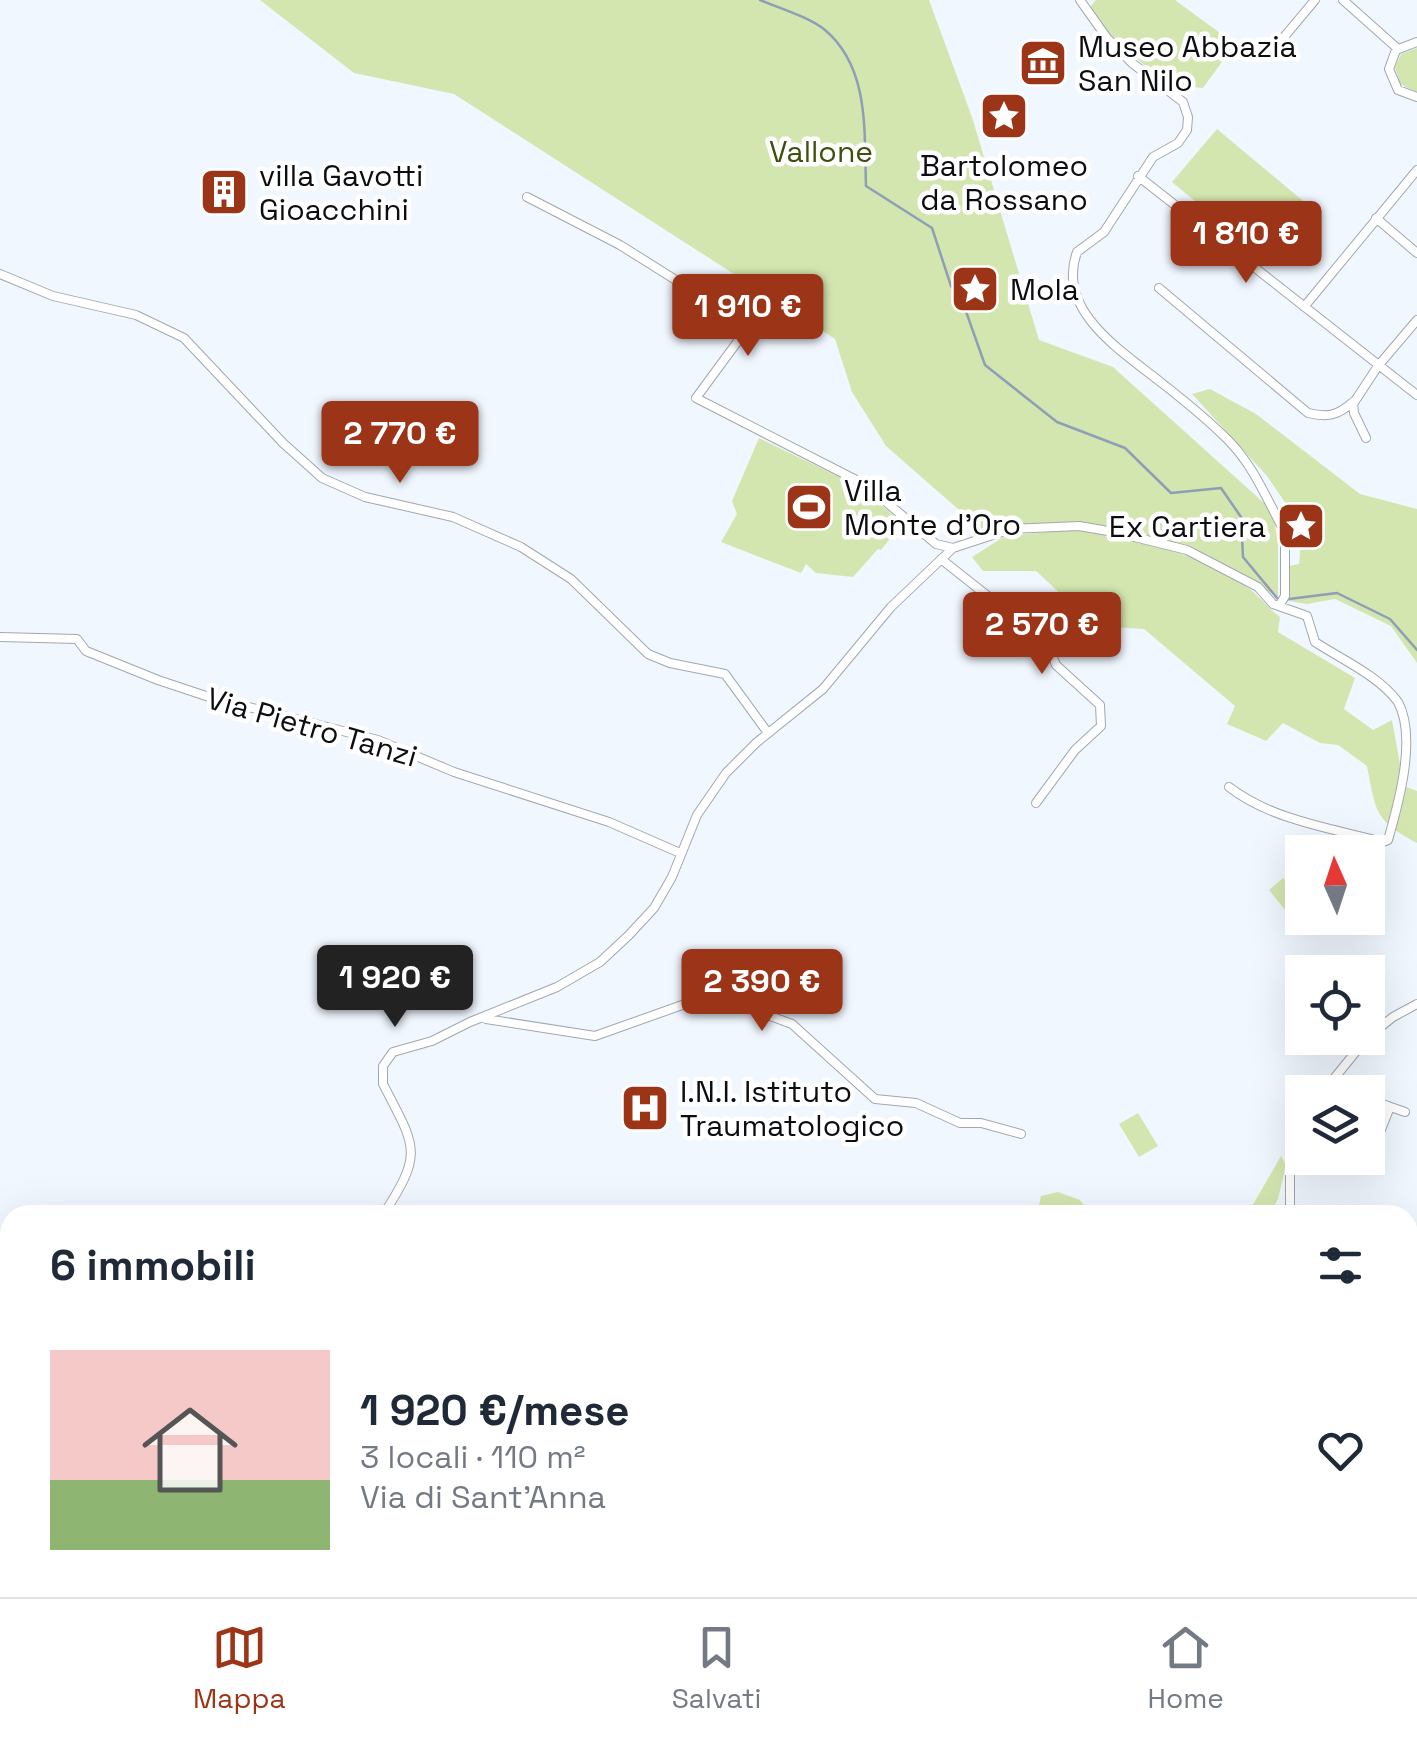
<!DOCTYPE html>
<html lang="it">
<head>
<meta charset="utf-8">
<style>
  body { margin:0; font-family:"Space Grotesk",sans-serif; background:#f6f6f7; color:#1f2937; height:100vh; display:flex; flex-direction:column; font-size:38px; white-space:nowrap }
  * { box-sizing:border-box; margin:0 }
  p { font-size:32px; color:#747a83 }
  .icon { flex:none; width:55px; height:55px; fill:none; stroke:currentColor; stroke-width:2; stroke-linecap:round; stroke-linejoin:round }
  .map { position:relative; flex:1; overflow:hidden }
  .side { position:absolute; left:0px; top:1205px; width:1418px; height:392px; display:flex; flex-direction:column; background:#fff; border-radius:30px 30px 0 0; box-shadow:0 10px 40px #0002 }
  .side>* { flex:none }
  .needle { width:65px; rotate:357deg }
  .fabs { position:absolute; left:1285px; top:835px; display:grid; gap:20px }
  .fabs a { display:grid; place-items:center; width:100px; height:100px; border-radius:0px; background:#fff; box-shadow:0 10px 40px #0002; font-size:50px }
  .price { position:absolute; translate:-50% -85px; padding:0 22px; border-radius:10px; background:#9c3418; color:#fff; font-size:32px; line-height:65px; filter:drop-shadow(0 2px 5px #0008) }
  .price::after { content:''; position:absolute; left:50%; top:60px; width:30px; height:22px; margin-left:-15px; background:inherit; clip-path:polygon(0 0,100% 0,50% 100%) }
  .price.selected { background:#222; color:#fff }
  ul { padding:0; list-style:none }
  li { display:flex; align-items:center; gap:30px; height:250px; padding:0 50px }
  li span { display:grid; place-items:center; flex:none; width:280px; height:200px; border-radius:0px; color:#555 }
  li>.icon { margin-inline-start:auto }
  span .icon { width:120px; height:120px; fill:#fffc; stroke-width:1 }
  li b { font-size:42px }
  h2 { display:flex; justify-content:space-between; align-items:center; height:120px; padding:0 50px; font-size:42px }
  .dock { display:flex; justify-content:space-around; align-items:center; height:140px; border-top:2px solid #e0e1e3; background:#fff; font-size:28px; color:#747a83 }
  .dock a { display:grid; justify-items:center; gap:5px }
  .dock .selected { color:#9c3418 }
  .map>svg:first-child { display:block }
  .green { fill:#d4e6b0 }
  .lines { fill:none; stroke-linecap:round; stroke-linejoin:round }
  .stream { stroke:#8e9fb5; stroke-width:2.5 }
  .street-tunnel { stroke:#ced4db; stroke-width:8; stroke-dasharray:8 4; stroke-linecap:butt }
  .street-casing { stroke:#a1a7b0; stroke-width:10 }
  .street { stroke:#fff; stroke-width:8 }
  .labels { text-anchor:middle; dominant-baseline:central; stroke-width:9; stroke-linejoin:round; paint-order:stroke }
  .poi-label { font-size:30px; fill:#0b0d10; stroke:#fff; text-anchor:start }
  .park-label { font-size:30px; fill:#3f4f0d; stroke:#fff }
  .street-label { font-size:30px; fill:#0b0d10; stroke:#fff }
</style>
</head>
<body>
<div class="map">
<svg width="1417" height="1597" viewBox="0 0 1417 1597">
  <rect width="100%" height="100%" fill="#f1f7ff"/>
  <!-- green -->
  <path class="green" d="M 260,0 L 929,0 L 972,117 L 1039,340 L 1113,367 L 1273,511 L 1278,545 L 1278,597 L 1191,546 L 1082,522 L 983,531 L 886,446 L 852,392 L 835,339 L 454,94 L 354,73 Z
    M 1096,0 L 1175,0 L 1235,44 L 1203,88 L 1165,84 L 1110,34 L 1091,11 L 1090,7 Z
    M 1417,48 L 1417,92 L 1400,84 L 1395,67 L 1401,54 Z
    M 1217,129 L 1308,205 L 1264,258 L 1172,182 Z
    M 1210,389 L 1256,414 L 1360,494 L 1417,509 L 1417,663 L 1391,626 L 1335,599 L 1307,604 L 1288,601 L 1289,566 L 1299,564 L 1301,542 L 1308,541 L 1310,535 L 1322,533 L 1324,516 L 1317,512 L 1291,511 L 1267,476 L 1192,394 Z
    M 759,438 L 862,488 L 865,499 L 872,498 L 897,518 L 895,521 L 899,527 L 881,550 L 878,549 L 853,577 L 816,573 L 806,564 L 801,573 L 721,542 L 737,514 L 732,501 Z
    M 1079,529 C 1138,542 1201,551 1251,590 C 1261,598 1269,609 1280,617 L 1278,632 L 1355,678 L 1344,709 L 1373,730 L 1392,720 L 1402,775 L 1398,784 L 1417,791 L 1417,843 C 1374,820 1376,812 1367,766 L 1338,745 L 1320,743 L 1283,723 L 1266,741 L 1227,724 L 1235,706 L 1144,629 L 1095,626 L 1036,571 L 983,571 L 972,557 L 1005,536 Z
    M 1283,878 L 1302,903 L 1302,912 L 1293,920 L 1269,890 Z
    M 1138,1113 L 1158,1146 L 1139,1157 L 1119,1124 Z
    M 1281,1156 L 1286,1165 L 1278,1199 L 1269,1215 L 1247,1215 Z
    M 1058,1192 L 1080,1200 L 1091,1215 L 1037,1215 L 1041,1196 Z
    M 1164,1588 L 1273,1588 L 1268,1597 L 1162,1597 Z"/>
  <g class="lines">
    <!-- stream -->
    <path class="stream" d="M 760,0 C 779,8 809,17 825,30 C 870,68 864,132 866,186 L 932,228 L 951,286 L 963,303 L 985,365 L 1057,422 L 1125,448 L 1171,493 L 1221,488 L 1241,517 L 1243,557 L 1277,598
      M 1289,599 L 1337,593 L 1390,619 L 1417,650"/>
    <!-- street-tunnel -->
    <path class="street-tunnel" d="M 1281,525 L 1285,548"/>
    <!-- street casing -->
    <g class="street-casing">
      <path id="street" d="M 1080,0 L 1107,38 L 1132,63 L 1183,102 L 1188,117 L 1187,130 L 1178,143 L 1153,157 L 1104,232 L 1077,252 C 1055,312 1125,353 1163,384 C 1186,402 1208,420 1228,440 C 1252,464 1265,495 1281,525
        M 1343,0 L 1398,49
        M 1417,42 L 1396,50 L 1389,69 L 1398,90 L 1417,97
        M 1269,55 L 1315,0
        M 1138,176 L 1417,395
        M 527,197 L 620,245 L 749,326 L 696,398 L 866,485 L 936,544 L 953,548
        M 1376,218 L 1417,253
        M 0,274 L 53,296 L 136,315 L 184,338 L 283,443 L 322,478 L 365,497 L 453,517 L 521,547 L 571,579 L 648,654 L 670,663 L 725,674 L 768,733
        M 1159,288 L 1308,413 C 1329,418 1338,415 1353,402
        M 1304,307 L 1417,170
        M 1353,402 L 1354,413 L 1366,438
        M 1353,404 L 1378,366 L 1417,320
        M 941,559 L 1004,609 L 1025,621 L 1050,650 L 1056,665 L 1100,705 L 1101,726 L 1075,750 L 1036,803
        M 1280,604 L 1285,596 L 1285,548
        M 0,637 L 77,639 L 86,651 L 158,680 L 209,697 L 378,740 L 454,772 L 609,822 L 680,853
        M 486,1019 L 595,1036 L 699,999 L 721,998 L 792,1024 L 875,1099 L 916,1103 L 960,1123 L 981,1123 L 1021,1134
        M 1368,1037 L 1393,1017 L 1417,1004
        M 1327,1086 L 1346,1092
        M 1323,1092 L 1367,1038
        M 1368,1099 L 1405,1112
        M 1354,1158 L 1368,1162 L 1390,1107
        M 383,1215 C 424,1152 416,1148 383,1084 L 383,1066 L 393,1052 L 432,1041 L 470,1022 L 557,987 L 600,962 L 629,935 L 654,908 L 672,877 L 697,815 L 726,773 L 756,743 L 823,689 L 891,607 L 953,548 L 1011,529 L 1079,526 L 1114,532 L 1187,550 L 1258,587 L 1273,604 L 1307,616 L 1315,642 C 1341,659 1379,676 1398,702 C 1417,737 1399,802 1388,840 L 1383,842 C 1330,828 1272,820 1229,787
        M 1290,1215 L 1290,1157 L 1302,1124
        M 0,1315 L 10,1319
        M 1408,1390 L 1417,1385
        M 0,1538 L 10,1539
        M 143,1588 L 152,1597
        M 791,1588 L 803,1597
        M 1076,1588 L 1088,1597
        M 239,1597 L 240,1588
        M 725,1597 L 726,1588
        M 1279,1597 L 1284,1588"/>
    </g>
    <!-- street -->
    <use href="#street" class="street"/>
  </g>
  <!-- icons -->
  <defs>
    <g id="museum-square" transform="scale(2.5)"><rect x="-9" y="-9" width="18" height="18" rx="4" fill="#9c3418" stroke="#fff"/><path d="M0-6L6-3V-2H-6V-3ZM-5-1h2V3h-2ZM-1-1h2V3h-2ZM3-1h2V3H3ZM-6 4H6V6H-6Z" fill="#fff"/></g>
    <g id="sight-square" transform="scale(2.5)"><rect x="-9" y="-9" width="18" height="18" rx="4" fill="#9c3418" stroke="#fff"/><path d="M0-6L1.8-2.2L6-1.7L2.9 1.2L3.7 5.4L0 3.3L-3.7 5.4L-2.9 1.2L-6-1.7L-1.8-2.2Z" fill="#fff"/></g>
    <g id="building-square" transform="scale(2.5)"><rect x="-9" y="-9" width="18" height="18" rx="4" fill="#9c3418" stroke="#fff"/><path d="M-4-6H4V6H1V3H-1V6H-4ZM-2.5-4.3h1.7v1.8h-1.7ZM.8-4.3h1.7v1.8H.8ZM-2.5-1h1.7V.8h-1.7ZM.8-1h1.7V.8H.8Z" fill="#fff"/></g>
    <g id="stadium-square" transform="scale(2.5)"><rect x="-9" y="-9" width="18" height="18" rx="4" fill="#9c3418" stroke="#fff"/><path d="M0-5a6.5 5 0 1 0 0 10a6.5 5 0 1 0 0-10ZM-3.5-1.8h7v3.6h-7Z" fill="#fff"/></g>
    <g id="hospital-square" transform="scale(2.5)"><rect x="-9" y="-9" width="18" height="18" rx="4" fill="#9c3418" stroke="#fff"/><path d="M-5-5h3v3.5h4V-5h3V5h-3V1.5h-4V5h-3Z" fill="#fff"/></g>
  </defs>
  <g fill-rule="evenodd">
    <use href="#museum-square" x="1043" y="63"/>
    <use href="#sight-square" x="1004" y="116"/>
    <use href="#building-square" x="224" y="192"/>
    <use href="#sight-square" x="975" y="289"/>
    <use href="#stadium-square" x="809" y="507"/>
    <use href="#sight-square" x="1301" y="526"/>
    <use href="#hospital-square" x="645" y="1108"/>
  </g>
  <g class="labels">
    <!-- poi labels -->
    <g class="poi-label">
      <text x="1078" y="46">Museo Abbazia<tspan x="1078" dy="34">San Nilo</tspan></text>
      <text x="1004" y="165" text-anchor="middle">Bartolomeo<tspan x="1004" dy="34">da Rossano</tspan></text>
      <text x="259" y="175">villa Gavotti<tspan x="259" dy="34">Gioacchini</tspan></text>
      <text x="1010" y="289">Mola</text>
      <text x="844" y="490">Villa<tspan x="844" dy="34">Monte d'Oro</tspan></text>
      <text x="1266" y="526" text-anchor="end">Ex Cartiera</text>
      <text x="680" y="1091">I.N.I. Istituto<tspan x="680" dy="34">Traumatologico</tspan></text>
    </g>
    <!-- park labels -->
    <g class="park-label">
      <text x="821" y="151">Vallone</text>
    </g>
    <!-- street labels -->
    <g class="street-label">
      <text transform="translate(312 727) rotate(16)">Via Pietro Tanzi</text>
    </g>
  </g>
</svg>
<div class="fabs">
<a><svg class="needle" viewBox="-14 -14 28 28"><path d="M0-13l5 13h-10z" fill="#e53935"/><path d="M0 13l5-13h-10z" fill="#747a83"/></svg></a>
<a><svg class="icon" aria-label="locate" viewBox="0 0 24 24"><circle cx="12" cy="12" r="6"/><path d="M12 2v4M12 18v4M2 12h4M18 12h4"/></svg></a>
<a><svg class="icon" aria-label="layers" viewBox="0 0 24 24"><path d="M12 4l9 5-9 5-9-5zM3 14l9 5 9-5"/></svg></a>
</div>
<b class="price" style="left:1246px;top:286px">1 810 €</b>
<b class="price" style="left:748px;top:359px">1 910 €</b>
<b class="price" style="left:400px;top:486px">2 770 €</b>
<b class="price" style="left:1042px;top:677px">2 570 €</b>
<b class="price selected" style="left:395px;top:1030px">1 920 €</b>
<b class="price" style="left:762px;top:1034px">2 390 €</b>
<section class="side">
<h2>6 immobili<svg class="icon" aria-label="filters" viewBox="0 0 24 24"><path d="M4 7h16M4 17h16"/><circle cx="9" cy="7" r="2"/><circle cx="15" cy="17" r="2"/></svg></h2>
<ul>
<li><span style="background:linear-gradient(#f6c9c9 65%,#8fb573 0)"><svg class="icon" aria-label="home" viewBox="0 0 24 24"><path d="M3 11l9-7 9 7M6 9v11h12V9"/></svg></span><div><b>1 920 €/mese</b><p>3 locali · 110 m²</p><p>Via di Sant'Anna</p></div><svg class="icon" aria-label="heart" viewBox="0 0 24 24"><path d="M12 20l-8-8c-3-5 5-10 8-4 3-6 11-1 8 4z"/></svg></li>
</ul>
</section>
</div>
<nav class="dock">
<a class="selected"><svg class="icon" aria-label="map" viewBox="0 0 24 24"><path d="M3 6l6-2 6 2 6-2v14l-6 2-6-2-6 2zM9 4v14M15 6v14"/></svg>Mappa</a>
<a><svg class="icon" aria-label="saved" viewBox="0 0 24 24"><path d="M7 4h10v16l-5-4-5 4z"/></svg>Salvati</a>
<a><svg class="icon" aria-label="home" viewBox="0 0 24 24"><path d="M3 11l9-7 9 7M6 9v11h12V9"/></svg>Home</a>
</nav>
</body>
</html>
